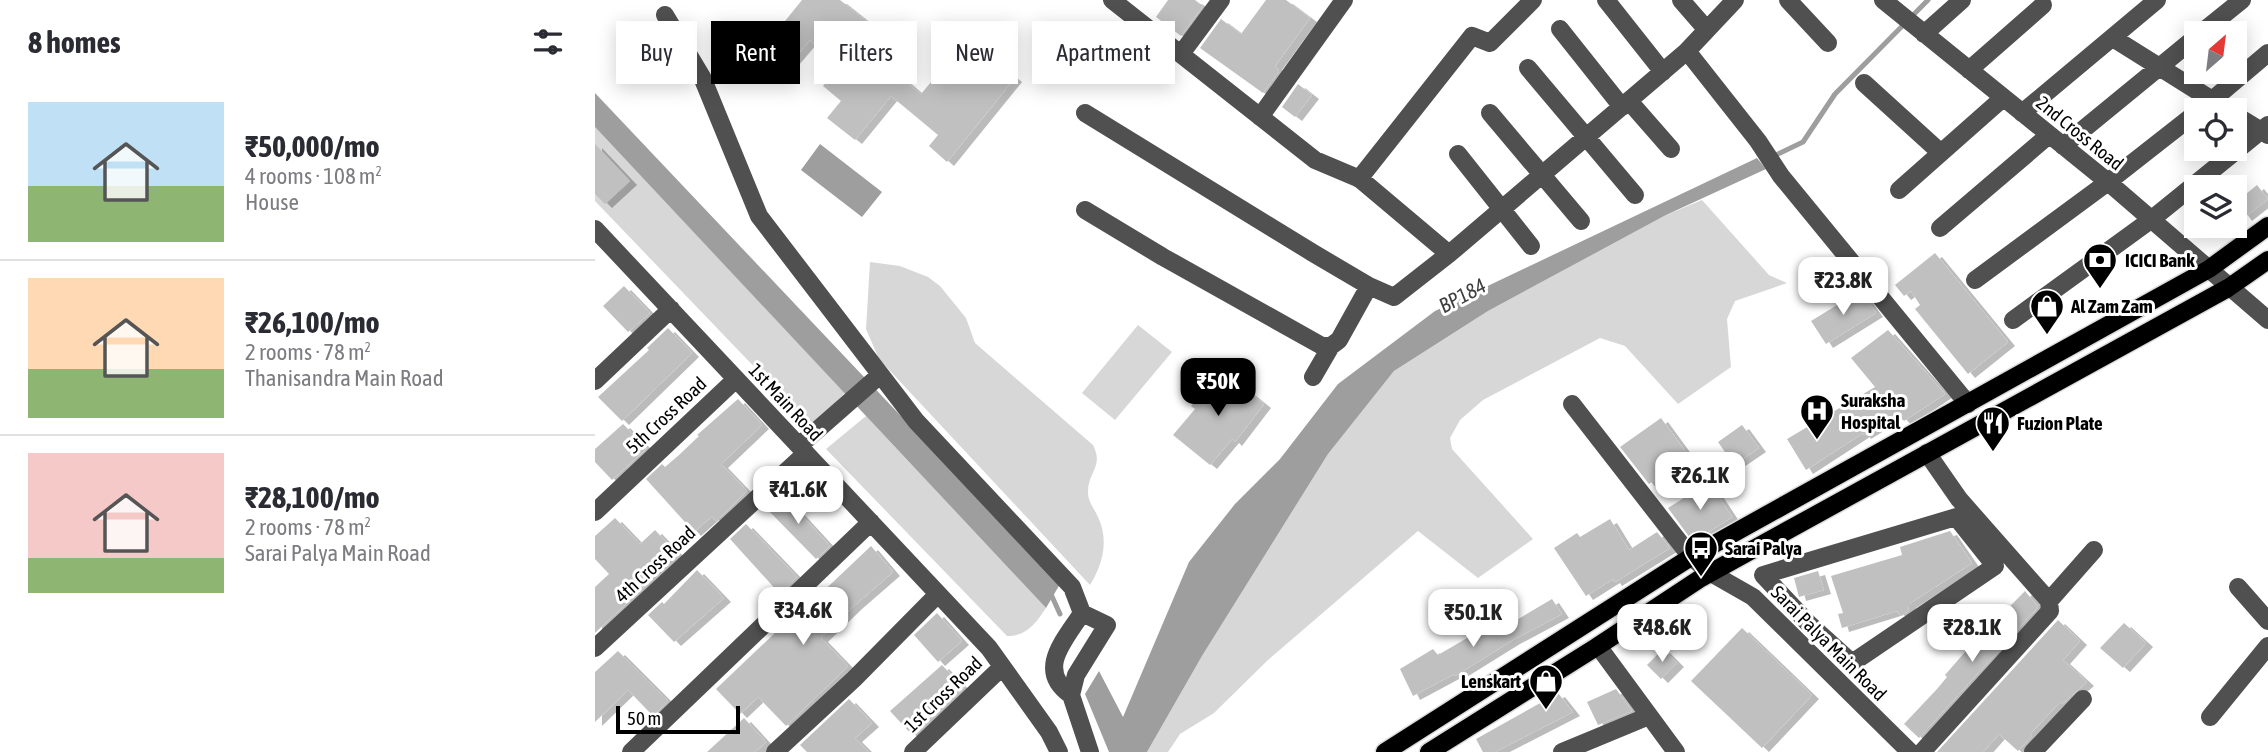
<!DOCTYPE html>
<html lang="en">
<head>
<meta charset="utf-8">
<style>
  body { margin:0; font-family:"Asap Condensed",sans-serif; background:#f2f2f3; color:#2b2b33; height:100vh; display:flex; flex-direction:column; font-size:26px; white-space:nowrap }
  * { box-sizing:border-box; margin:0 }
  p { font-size:23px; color:#7c7c81 }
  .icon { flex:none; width:38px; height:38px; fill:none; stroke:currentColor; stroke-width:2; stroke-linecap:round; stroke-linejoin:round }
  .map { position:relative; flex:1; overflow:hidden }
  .drawer { display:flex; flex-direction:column; background:#fff; width:595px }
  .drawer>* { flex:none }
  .hud { position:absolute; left:21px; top:21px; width:665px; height:63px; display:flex; gap:14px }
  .needle { width:46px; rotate:28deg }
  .fabs { position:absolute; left:1589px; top:21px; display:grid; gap:14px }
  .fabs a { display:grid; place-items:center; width:63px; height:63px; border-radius:0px; background:#fff; box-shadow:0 4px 18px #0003; font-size:35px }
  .scale { position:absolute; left:21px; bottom:18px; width:124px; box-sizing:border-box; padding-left:7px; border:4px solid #000; border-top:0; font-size:19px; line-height:24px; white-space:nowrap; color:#000; -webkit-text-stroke:5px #fff; paint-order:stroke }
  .price { position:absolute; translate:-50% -60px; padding:0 16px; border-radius:14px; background:#fff; color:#222; font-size:23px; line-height:46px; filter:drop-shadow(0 2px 4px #0008) }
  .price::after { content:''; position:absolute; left:50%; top:42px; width:21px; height:16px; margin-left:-10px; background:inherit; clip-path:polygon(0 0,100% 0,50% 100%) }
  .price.selected { background:#000; color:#fff }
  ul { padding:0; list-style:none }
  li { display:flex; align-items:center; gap:21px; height:175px; padding:0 28px }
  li+li { border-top:2px solid #e1e1e2 }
  li span { display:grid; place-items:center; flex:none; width:196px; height:140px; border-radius:0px; color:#555 }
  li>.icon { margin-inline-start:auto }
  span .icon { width:84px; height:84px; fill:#fffc; stroke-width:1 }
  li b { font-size:30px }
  h2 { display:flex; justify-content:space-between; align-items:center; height:84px; padding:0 28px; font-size:30px }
  .pill { padding:0 24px; border-radius:0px; background:#fff; box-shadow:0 4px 18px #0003; font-size:24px; line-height:63px }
  .pill.selected { background:#000; color:#fff }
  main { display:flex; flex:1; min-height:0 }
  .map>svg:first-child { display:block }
  .green { fill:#d7d7d7 }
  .water { fill:#9e9e9e }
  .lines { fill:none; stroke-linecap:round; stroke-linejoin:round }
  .stream { stroke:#9e9e9e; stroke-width:5 }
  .building { fill:#c0c0c0; filter:url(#shadow) }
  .major-casing { stroke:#dbdbdb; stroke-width:21 }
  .minor { stroke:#505050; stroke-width:18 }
  .major { stroke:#000; stroke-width:18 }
  .labels { text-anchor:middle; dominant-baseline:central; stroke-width:6; stroke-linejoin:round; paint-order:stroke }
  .street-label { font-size:19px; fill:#000; stroke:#fff }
  .poi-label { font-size:19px; font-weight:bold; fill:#000; stroke:#fff; text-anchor:start }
  .water-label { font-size:21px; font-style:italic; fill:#3f3f3f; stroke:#fff }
</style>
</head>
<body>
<main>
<section class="drawer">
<h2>8 homes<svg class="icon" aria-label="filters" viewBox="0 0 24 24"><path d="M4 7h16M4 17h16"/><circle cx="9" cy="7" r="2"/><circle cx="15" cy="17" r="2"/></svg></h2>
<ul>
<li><span style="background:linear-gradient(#bfe0f5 60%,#8fb573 0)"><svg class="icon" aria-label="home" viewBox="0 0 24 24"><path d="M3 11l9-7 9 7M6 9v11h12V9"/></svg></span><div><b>₹50,000/mo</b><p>4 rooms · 108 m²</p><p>House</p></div></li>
<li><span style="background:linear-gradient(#ffd9b3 65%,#8fb573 0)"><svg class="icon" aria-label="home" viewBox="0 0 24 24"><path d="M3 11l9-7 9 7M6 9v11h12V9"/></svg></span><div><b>₹26,100/mo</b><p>2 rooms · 78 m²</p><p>Thanisandra Main Road</p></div></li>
<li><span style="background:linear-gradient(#f6c9c9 75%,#8fb573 0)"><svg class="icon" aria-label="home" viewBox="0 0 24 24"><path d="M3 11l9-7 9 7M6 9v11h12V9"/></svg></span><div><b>₹28,100/mo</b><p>2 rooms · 78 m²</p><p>Sarai Palya Main Road</p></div></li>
</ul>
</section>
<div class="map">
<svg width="1673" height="752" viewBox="0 0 1673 752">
  <defs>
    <filter id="shadow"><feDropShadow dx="7" dy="4" stdDeviation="0" flood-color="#0004"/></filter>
  </defs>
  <rect width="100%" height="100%" fill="#fff"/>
  <!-- green -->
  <path class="green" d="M 0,127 L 250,393 L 216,426 L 0,201 Z
    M 1107,200 L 1174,275 L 1192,283 L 1140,301 L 1132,319 L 1136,367 L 1083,404 L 1030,346 L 1005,338 L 888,400 L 865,420 L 855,438 L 857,449 L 938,539 L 883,578 L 823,531 L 673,660 L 619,713 L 585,734 L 573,752 L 552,752 L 607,656 L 733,454 L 799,371 L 893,311 L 1071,215 Z
    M 275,262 L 305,266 L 333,277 L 345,286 L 371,318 L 380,343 L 498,445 C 509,467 493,471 493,492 C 493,502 499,508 503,517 C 514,540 508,564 495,585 L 284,359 L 271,329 Z
    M 543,325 L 577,352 L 520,420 L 487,393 Z
    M 271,416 L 451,608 C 441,623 432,636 412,636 L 231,449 Z"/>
  <!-- water -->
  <path class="water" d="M 0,93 L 465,584 L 451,608 L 0,127 Z
    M 225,144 L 287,192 L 267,217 L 206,170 Z
    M 1162,158 L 1171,169 L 1071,215 L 893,311 L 799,371 L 733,454 L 607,656 L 552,752 L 514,752 L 490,694 L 504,671 L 528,717 L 594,562 L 640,504 L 685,459 L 743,384 L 840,311 Z"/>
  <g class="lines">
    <!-- stream -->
    <path class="stream" d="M 1177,157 L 1208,142 L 1240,94 L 1333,0
      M 455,592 L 465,614"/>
  </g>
  <!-- building -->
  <path class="building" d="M 207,0 L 245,0 L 314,55 L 300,72 L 326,94 L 372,39 L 420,78 L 352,162 L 334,146 L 343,135 L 296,96 L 260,140 L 232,118 L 246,101 L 228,86 L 245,65 L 215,40 L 197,61 L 173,42 Z
    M 573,0 L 600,0 L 608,6 L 586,36 L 561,17 Z
    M 671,0 L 691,0 L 715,18 L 680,66 L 684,71 L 668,93 L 605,48 L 626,19 L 646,34 Z
    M 703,84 L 717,95 L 700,117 L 687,107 Z
    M 0,144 L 35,181 L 10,204 L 0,194 Z
    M 1662,185 L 1673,199 L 1650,217 L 1640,203 Z
    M 1340,253 L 1413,342 L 1373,374 L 1320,309 L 1325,305 L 1316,291 L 1309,296 L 1300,285 Z
    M 29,286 L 55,313 L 33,332 L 8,306 Z
    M 1265,291 L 1281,313 L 1231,344 L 1216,321 Z
    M 73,328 L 97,353 L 27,421 L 3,397 L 54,350 L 52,348 Z
    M 1293,330 L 1350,394 L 1309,421 L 1303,414 L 1269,435 L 1268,433 L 1211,470 L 1192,439 L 1280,387 L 1256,358 Z
    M 627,370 L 669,404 L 640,442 L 637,439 L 615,465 L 578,435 L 600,409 L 596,406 Z
    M 143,399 L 167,425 L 126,464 L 152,491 L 121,521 L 117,516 L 99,532 L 51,479 L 67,464 L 70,467 L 84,455 L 104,436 L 102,435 Z
    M 1066,418 L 1093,455 L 1054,484 L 1025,447 Z
    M 28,424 L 52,448 L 17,480 L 0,462 L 0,449 Z
    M 1147,425 L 1164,448 L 1139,465 L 1123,442 Z
    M 1114,482 L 1137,517 L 1098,542 L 1073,508 Z
    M 187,494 L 235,546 L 221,559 L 171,508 Z
    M 20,518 L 45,544 L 60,530 L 82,553 L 49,582 L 51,585 L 0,633 L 0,587 L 14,574 L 0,559 L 0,536 Z
    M 1015,519 L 1034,550 L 1062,532 L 1075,548 L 1020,582 L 1018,579 L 991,596 L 959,548 L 982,533 L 985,537 Z
    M 151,524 L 202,577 L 185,594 L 135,539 Z
    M 1355,531 L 1377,563 L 1314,604 L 1313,611 L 1306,616 L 1302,611 L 1247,628 L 1243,614 L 1248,613 L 1236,576 L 1307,555 L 1305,547 Z
    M 276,546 L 298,572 L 260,605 L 226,638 L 253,666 L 191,726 L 163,697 L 145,714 L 121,689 L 202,612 L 201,610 L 215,596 L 219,600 Z
    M 102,570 L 129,598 L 79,642 L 53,615 L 67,602 L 69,604 Z
    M 1223,571 L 1229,590 L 1204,597 L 1199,578 Z
    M 1430,591 L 1443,607 L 1324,738 L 1309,724 L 1342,689 L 1352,677 L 1350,675 L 1370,652 Z
    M 957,599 L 967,614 L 918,640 L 860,676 L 859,674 L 818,696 L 805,669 L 838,649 L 843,655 L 903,620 L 908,628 Z
    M 342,613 L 367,641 L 343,662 L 319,635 Z
    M 1463,620 L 1485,641 L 1468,660 L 1492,682 L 1467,704 L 1465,702 L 1435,734 L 1437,736 L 1423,751 L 1404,734 L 1388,752 L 1342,752 Z
    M 1529,623 L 1551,643 L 1528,668 L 1505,648 Z
    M 1147,628 L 1217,695 L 1167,748 L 1096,681 Z
    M 1068,649 L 1082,663 L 1066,679 L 1052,665 Z
    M 23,651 L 73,701 L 58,716 L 33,690 L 0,722 L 0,672 Z
    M 347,665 L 369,688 L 318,736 L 295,711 Z
    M 1021,689 L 1037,711 L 1003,725 L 992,702 Z
    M 963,693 L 978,712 L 900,752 L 888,752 L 881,739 Z
    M 254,699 L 277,723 L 260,738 L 274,752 L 212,752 L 205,745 Z
    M 149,718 L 171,742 L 160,752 L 112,752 Z"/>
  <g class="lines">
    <!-- major casing -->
    <g class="major-casing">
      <path id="major" d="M 790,752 L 1096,557 L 1614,269 L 1673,226
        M 834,752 L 1003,646 L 1106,578 L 1633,288 L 1673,260"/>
    </g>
    <!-- minor -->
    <path class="minor" d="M 517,0 L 720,160 L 765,179 L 854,254 L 1092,51 L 1163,141 L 1186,176 L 1373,404
      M 1011,0 L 1068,72
      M 1086,0 L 1112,30
      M 1193,0 L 1233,43
      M 1288,0 L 1513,182 L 1673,320
      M 70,15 L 107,77 L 164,216 L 321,421 L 477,587 L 487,613 L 512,625 L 481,675 L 476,695 L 495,752
      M 965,29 L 1027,107
      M 1606,33 L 1647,0
      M 1329,34 L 1367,0
      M 1518,38 L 1633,110
      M 1092,51 L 1140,0
      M 586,54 L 626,0
      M 933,68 L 1040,195
      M 1374,70 L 1448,5
      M 1269,83 L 1346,153
      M 1034,101 L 1076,149
      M 1609,107 L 1673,53
      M 490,113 L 718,253 L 774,286 L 799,297 L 854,254
      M 895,113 L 986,221
      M 1427,113 L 1562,0
      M 1640,115 L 1673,135
      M 665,117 L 749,0
      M 1468,146 L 1601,37
      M 863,154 L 936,246
      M 764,179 L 877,36 L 895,43 L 938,0
      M 1304,190 L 1408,98
      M 490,210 L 568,257 L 727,346 L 736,346 L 744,340 L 774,286
      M 1345,228 L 1454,135
      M 0,229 L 394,648 L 454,732 L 464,752
      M 1380,280 L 1513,182 L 1601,113
      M 1418,320 L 1557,219 L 1673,125
      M 718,377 L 736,346
      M 0,381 L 76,309
      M 977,404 L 1096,557 L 1116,573 L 1158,597 L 1315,752
      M 204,446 L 285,375
      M 0,512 L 141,379
      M 1361,517 L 1400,566 L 1257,663 L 1214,624 L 1168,575 Z
      M 1643,587 L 1673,621
      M 1454,601 L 1499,550
      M 1003,646 L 1081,752
      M 0,648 L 211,453
      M 476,695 C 440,670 470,640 487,613
      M 1615,717 L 1673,646
      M 36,752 L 276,522
      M 180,752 L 259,679 L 343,594
      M 318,752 L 407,667
      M 967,752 L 1054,716
      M 1327,752 L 1455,611 L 1454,601 L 1364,499 L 1332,453
      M 1438,752 L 1488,699"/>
    <!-- major -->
    <use href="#major" class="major"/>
  </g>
  <!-- icons -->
  <defs>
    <g id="bank-pin" transform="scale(1.75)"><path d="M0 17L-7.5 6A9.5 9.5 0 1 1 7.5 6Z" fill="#000" stroke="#fff"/><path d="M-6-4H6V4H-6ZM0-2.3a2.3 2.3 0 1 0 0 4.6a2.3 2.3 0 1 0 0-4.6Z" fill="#fff"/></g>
    <g id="shop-pin" transform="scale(1.75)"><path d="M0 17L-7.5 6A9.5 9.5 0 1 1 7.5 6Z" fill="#000" stroke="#fff"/><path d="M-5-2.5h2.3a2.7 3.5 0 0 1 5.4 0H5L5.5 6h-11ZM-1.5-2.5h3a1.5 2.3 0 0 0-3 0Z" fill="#fff"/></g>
    <g id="hospital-pin" transform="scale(1.75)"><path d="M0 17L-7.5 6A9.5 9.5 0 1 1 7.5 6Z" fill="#000" stroke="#fff"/><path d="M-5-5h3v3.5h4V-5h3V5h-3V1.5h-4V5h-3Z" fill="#fff"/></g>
    <g id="restaurant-pin" transform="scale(1.75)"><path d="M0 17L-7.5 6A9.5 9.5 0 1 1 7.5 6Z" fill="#000" stroke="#fff"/><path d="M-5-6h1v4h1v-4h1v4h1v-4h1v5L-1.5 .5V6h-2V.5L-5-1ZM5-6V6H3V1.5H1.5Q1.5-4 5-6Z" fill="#fff"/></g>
    <g id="bus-pin" transform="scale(1.75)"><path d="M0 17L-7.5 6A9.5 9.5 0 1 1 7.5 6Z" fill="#000" stroke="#fff"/><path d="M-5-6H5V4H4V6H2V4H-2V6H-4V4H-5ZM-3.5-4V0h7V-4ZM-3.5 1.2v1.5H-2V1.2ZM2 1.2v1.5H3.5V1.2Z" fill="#fff"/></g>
  </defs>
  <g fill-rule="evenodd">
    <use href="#bank-pin" x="1505" y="260"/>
    <use href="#shop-pin" x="1452" y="306"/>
    <use href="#hospital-pin" x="1222" y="411"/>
    <use href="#restaurant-pin" x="1398" y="423"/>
    <use href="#bus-pin" x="1106" y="548"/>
    <use href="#shop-pin" x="951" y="681"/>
  </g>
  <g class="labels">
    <!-- street labels -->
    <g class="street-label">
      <text transform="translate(1485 133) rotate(39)">2nd Cross Road</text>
      <text transform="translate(191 402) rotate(47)">1st Main Road</text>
      <text transform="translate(71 415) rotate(-43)">5th Cross Road</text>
      <text transform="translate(60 564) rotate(-43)">4th Cross Road</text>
      <text transform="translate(1234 643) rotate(45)">Sarai Palya Main Road</text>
      <text transform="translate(348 694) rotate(-44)">1st Cross Road</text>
    </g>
    <!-- poi labels -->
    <g class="poi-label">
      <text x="1530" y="260">ICICI Bank</text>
      <text x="1476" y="306">Al Zam Zam</text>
      <text x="1246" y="400">Suraksha<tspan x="1246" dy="22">Hospital</tspan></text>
      <text x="1422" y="423">Fuzion Plate</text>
      <text x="1130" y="548">Sarai Palya</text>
      <text x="926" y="681" text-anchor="end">Lenskart</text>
    </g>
    <!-- water labels -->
    <g class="water-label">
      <text transform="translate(867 295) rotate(-28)">BP184</text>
    </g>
  </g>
</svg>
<div class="fabs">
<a><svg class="needle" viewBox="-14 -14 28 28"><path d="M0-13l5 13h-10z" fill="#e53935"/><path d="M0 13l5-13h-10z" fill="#7c7c81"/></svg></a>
<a><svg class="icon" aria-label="locate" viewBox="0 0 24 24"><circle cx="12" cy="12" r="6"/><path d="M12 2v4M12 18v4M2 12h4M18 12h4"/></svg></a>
<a><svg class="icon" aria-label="layers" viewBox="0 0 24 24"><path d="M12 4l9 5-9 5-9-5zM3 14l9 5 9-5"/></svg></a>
</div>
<div class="scale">50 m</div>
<b class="price" style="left:1248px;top:317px">₹23.8K</b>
<b class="price selected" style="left:623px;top:418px">₹50K</b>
<b class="price" style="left:1105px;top:512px">₹26.1K</b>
<b class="price" style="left:203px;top:526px">₹41.6K</b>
<b class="price" style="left:208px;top:647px">₹34.6K</b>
<b class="price" style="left:878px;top:649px">₹50.1K</b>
<b class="price" style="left:1067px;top:664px">₹48.6K</b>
<b class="price" style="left:1377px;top:664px">₹28.1K</b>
<div class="hud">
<a class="pill">Buy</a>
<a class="pill selected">Rent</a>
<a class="pill">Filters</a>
<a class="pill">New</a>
<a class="pill">Apartment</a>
</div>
</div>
</main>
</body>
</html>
